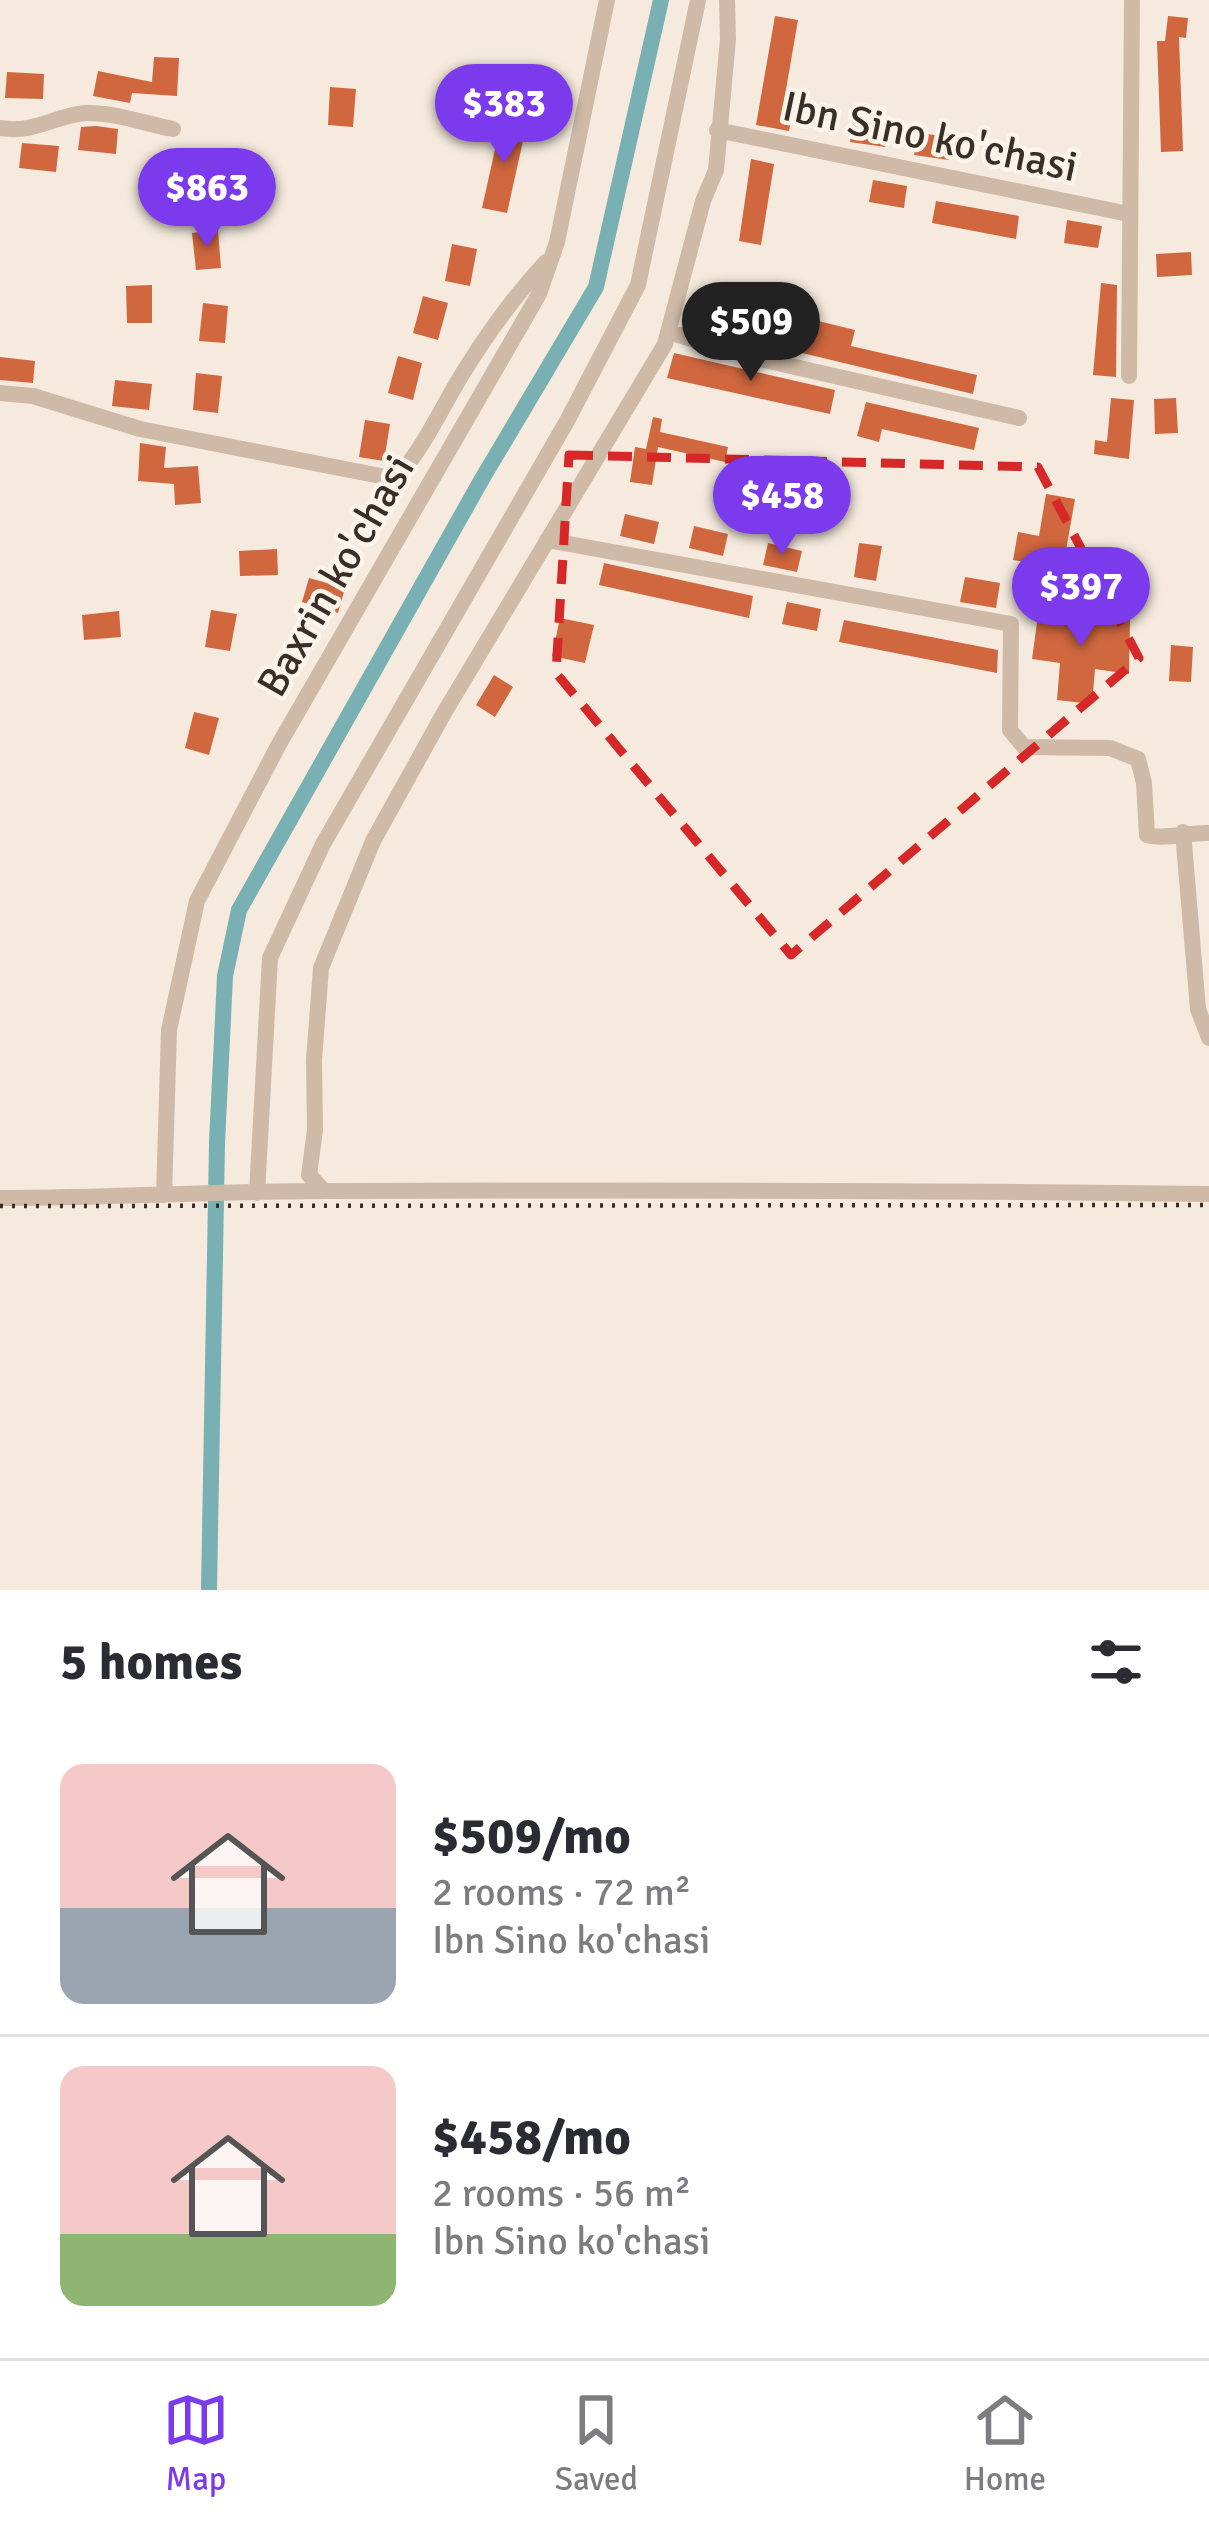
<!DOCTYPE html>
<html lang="en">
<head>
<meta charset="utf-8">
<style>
  body { margin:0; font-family:Signika,sans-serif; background:#f7f7f7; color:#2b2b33; height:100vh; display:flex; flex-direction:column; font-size:45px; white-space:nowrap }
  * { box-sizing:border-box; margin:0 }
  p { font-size:39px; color:#7c7c81 }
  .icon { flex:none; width:66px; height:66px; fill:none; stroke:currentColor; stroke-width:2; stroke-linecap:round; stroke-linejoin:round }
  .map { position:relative; height:1590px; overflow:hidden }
  .panel { display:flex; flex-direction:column; background:#fff; flex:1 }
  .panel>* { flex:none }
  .price { position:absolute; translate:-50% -102px; padding:0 27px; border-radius:42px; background:#7c3aed; color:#fff; font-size:39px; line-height:78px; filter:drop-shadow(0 3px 6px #0008) }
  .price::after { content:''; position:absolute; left:50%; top:72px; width:36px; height:27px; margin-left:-18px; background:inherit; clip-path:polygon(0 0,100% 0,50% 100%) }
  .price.active { background:#222; color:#fff }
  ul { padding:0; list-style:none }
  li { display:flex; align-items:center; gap:36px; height:300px; padding:0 60px }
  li+li { border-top:3px solid #e1e1e2 }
  li span { display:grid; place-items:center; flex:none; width:336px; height:240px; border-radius:24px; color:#555 }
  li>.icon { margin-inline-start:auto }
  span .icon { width:144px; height:144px; fill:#fffc; stroke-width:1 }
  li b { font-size:51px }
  h2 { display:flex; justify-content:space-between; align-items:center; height:144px; padding:0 60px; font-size:51px }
  .menu { display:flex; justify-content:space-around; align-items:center; height:168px; border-top:3px solid #e1e1e2; background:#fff; font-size:33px; color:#7c7c81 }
  .menu a { display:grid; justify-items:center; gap:6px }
  .menu .active { color:#7c3aed }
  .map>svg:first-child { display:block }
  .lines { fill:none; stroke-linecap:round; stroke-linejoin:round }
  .canal { stroke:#79b0b4; stroke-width:16 }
  .building { fill:#d0673f }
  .minor { stroke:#cebaa7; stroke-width:16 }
  .rail { stroke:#3a2e28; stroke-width:4.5; stroke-dasharray:3 9; stroke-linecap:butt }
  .marked { fill:none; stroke:#d62828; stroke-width:9; stroke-dasharray:24 15; stroke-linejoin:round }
  .labels { text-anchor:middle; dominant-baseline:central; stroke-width:9; stroke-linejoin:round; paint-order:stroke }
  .street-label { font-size:42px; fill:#3a2e28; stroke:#fbf4ea }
</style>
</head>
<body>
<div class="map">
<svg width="1209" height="1590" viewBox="0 0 1209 1590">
  <rect width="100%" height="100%" fill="#f5eadd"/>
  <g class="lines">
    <!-- canal -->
    <path class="canal" d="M 209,1590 L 217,1143 L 225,976 L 239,910 L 482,479 L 596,287 L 661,0"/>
  </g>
  <!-- building -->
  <path class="building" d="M 775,16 L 798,20 L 783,107 L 793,109 L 789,131 L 756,125 Z
    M 1168,16 L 1188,18 L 1186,38 L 1179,37 L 1183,151 L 1161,152 L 1157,41 L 1165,41 Z
    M 154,57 L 179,58 L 177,96 L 132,93 L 130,103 L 93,96 L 98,71 L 152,82 Z
    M 7,72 L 44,74 L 43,99 L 5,98 Z
    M 330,87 L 356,89 L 353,127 L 328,125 Z
    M 502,118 L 527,123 L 507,213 L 482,208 Z
    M 853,120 L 888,125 L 885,147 L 850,142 Z
    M 96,126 L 118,129 L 116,154 L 78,150 L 81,127 Z
    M 917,133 L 952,137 L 949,160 L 914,155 Z
    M 22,143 L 59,146 L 56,172 L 19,168 Z
    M 213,156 L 217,194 L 191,196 L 188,158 Z
    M 751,159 L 774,164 L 761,245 L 739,241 Z
    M 873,180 L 907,186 L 904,208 L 869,202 Z
    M 936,201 L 1019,216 L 1016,239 L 932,223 Z
    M 1067,220 L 1102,226 L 1098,248 L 1064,243 Z
    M 218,230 L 221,268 L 196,270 L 192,233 Z
    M 452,244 L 477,249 L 470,286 L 445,281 Z
    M 1191,252 L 1192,275 L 1157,277 L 1156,254 Z
    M 1101,283 L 1117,285 L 1116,377 L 1093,375 Z
    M 152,285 L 152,323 L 127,323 L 126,286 Z
    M 423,296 L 448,303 L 438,340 L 413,333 Z
    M 203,303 L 228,306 L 225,343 L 199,341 Z
    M 810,319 L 855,330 L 851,346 L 977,375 L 973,394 L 802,353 Z
    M 674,353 L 835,390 L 830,414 L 667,378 Z
    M 398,356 L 422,363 L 413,400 L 388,393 Z
    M 0,357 L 35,361 L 33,383 L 0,380 Z
    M 196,373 L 222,376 L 218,413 L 193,410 Z
    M 115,380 L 152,384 L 149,410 L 112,406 Z
    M 1111,398 L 1134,400 L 1129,459 L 1094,454 L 1095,440 L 1107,442 Z
    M 1176,398 L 1178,433 L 1155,434 L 1154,399 Z
    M 866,402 L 979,428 L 974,450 L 882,429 L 879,442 L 857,436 Z
    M 653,417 L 662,419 L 660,432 L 728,447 L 725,462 L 658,447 L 652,485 L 630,482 L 635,447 L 646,449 Z
    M 365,420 L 390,424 L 384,461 L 359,457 Z
    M 140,443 L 166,447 L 164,468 L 198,466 L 201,503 L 175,505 L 174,484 L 138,481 Z
    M 1046,494 L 1075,499 L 1063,568 L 1013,560 L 1018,532 L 1039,536 Z
    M 625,514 L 659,522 L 654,544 L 620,536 Z
    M 694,526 L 728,534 L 723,556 L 689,548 Z
    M 768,543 L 802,551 L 797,572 L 763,565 Z
    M 859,543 L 882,546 L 876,581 L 854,577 Z
    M 277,549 L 278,575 L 240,576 L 239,551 Z
    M 604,563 L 753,596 L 749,618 L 599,585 Z
    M 965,577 L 1000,583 L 996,608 L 960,602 Z
    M 309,578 L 345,588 L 338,613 L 302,602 Z
    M 787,602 L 821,609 L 817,631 L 782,624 Z
    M 1039,608 L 1130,620 L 1129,674 L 1095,669 L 1092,704 L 1057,700 L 1060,663 L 1032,659 Z
    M 211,610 L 237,614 L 230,651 L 205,647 Z
    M 119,611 L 121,637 L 84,640 L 82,615 Z
    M 560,618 L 594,625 L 585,663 L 552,656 Z
    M 844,620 L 998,650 L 997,673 L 839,642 Z
    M 1171,645 L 1193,647 L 1191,682 L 1169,681 Z
    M 494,675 L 513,687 L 495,717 L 476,705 Z
    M 194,712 L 219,718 L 209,755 L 185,748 Z"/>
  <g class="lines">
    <!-- minor -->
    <path class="minor" d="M 0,128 C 34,134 56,115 86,113 C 113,112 146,124 173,129
      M 717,130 L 1129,214
      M 668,332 L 764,360 L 1019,418
      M 1129,376 L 1132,0
      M 0,393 L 33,396 L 140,429 L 396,479 C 426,445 442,406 466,368 C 490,330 515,295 546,262
      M 547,540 L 1011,624 L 1010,730 L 1024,747 L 1110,748 L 1138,759 L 1144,783 L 1147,835 C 1166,840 1189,832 1209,833
      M 1183,832 L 1198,1009 L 1209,1038
      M 324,1191 L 309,1175 L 315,1130 L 314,1060 L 321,968 L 373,841 L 444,713 L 665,344 L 703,201 L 716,170 L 728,39 L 727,0
      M 257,1193 L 270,958 L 323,844 L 567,421 L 638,285 L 698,0
      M 164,1195 L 169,1030 L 197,901 L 278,746 L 539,294 L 557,242 L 607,0
      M 0,1198 C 109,1198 218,1191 327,1191 C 621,1190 915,1190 1209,1194"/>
    <!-- rail -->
    <path class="rail" d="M 0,1206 L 1209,1205"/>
  </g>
  <!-- marked area -->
  <path class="marked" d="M 569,455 L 1038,467 L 1139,658 L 791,955 L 556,673 Z"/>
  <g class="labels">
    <!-- street labels -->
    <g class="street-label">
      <text transform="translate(930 137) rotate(12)">Ibn Sino ko'chasi</text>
      <text transform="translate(336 576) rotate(-60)">Baxrin ko'chasi</text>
    </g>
  </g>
</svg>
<b class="price" style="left:504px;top:166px">$383</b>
<b class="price" style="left:207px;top:250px">$863</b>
<b class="price active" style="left:751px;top:384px">$509</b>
<b class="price" style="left:782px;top:558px">$458</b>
<b class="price" style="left:1081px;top:649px">$397</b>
</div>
<section class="panel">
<h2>5 homes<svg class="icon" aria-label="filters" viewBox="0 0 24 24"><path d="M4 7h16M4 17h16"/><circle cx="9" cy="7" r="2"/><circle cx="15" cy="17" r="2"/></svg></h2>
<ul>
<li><span style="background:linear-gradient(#f6c9c9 60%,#9aa5b1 0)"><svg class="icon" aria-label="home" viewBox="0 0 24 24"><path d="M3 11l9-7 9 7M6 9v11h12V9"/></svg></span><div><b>$509/mo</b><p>2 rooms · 72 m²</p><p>Ibn Sino ko'chasi</p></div></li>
<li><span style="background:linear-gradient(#f6c9c9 70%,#8fb573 0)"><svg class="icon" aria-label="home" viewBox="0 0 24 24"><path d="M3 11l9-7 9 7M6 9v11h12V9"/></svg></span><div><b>$458/mo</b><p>2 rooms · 56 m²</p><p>Ibn Sino ko'chasi</p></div></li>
</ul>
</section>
<nav class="menu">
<a class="active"><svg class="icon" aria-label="map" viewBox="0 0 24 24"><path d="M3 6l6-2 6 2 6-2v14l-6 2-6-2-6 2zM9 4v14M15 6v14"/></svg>Map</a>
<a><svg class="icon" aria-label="saved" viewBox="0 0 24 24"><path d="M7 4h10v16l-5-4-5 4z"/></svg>Saved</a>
<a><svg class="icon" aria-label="home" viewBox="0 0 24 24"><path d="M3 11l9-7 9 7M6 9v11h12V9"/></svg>Home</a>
</nav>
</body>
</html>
